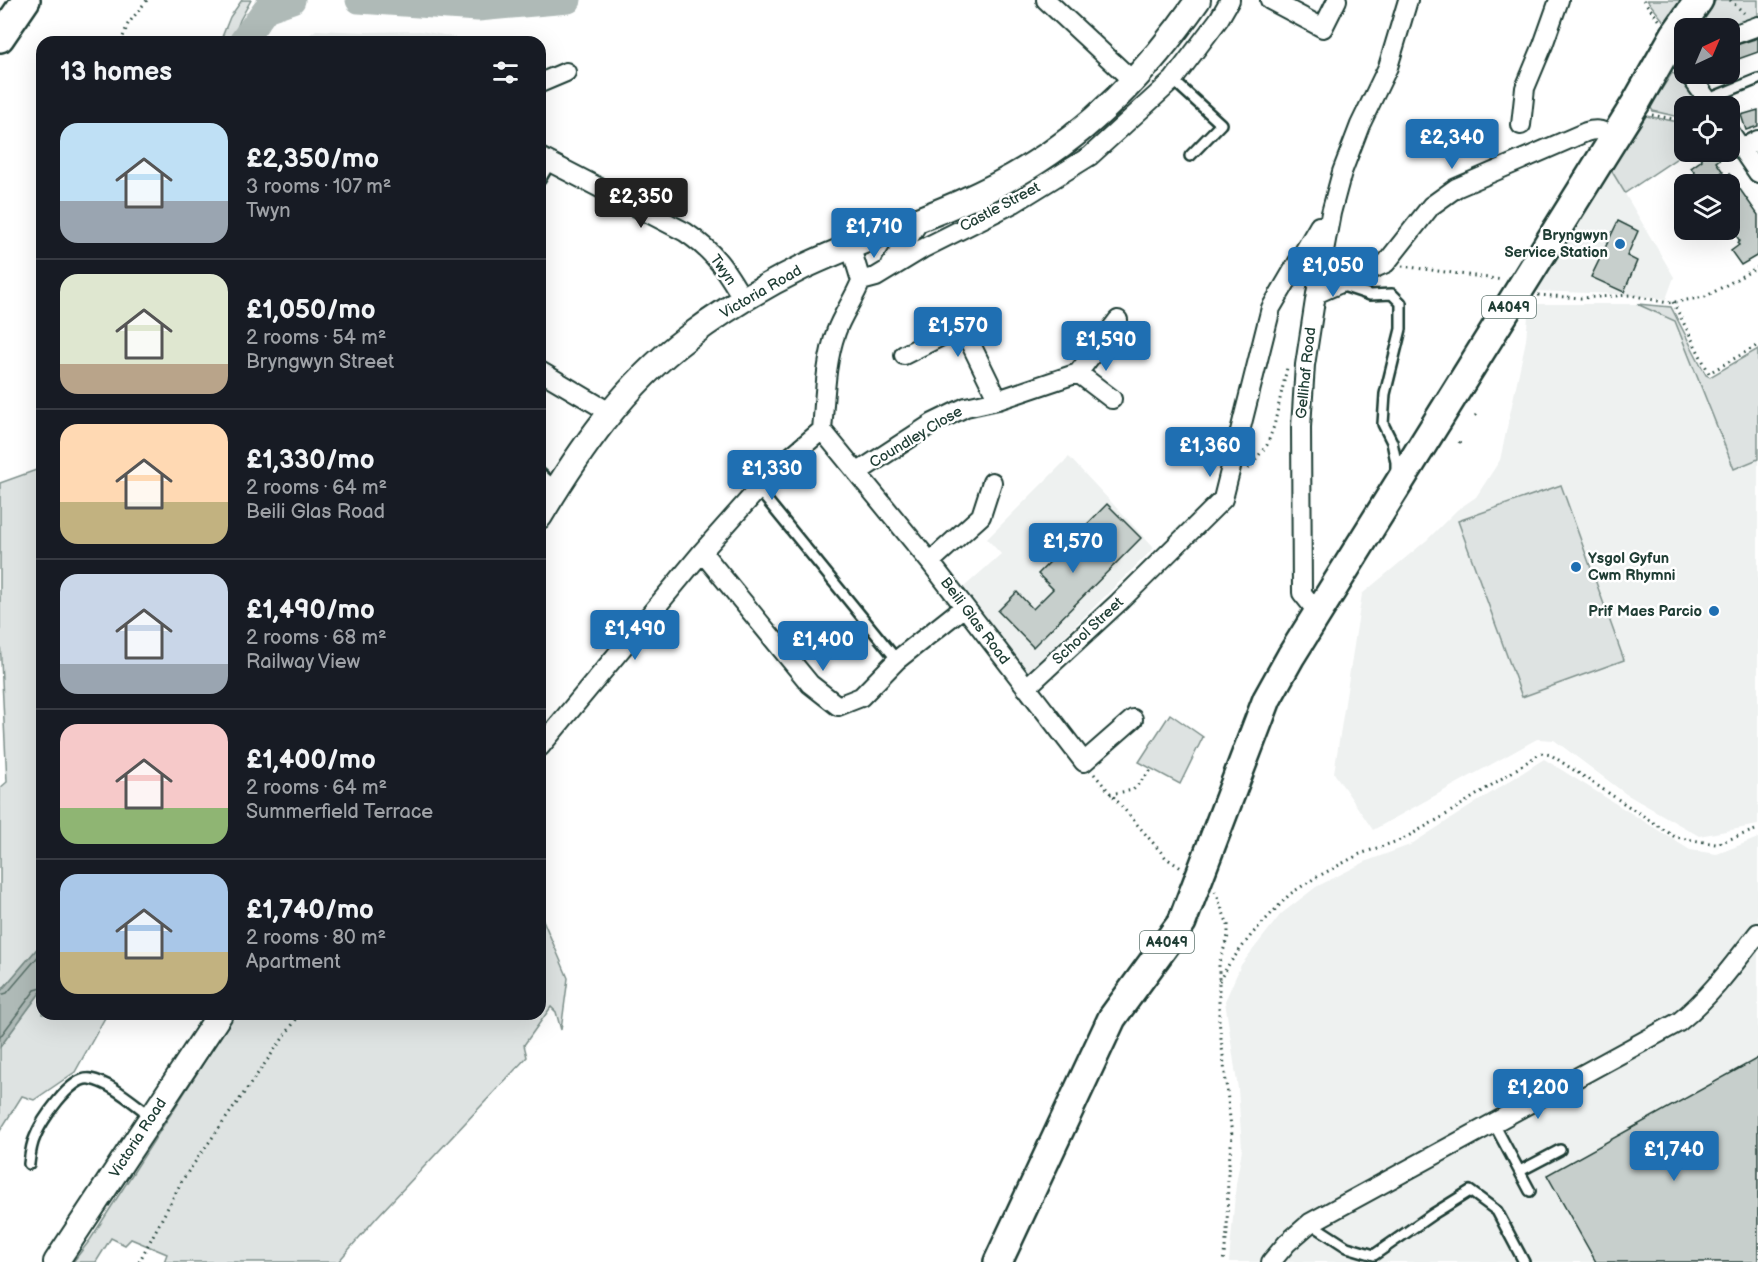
<!DOCTYPE html>
<html lang="en">
<head>
<meta charset="utf-8">
<style>
  body { margin:0; font-family:"Balsamiq Sans",sans-serif; background:#20242c; color:#f1f3f6; height:100vh; display:flex; flex-direction:column; font-size:22px; white-space:nowrap }
  * { box-sizing:border-box; margin:0 }
  p { font-size:20px; color:#9ea1a6 }
  .icon { flex:none; width:33px; height:33px; fill:none; stroke:currentColor; stroke-width:2; stroke-linecap:round; stroke-linejoin:round }
  .map { position:relative; flex:1; overflow:hidden }
  .details { position:absolute; left:36px; top:36px; width:510px; height:984px; display:flex; flex-direction:column; background:#171b24; border-radius:18px; box-shadow:0 6px 24px #0002 }
  .details>* { flex:none }
  .needle { width:39px; rotate:44deg }
  .tools { position:absolute; left:1674px; top:18px; display:grid; gap:12px }
  .tools a { display:grid; place-items:center; width:66px; height:66px; border-radius:12px; background:#171b24; box-shadow:0 6px 24px #0002; font-size:30px }
  .price { position:absolute; translate:-50% -51px; padding:0 14px; border-radius:6px; background:#1f6fb2; color:#fff; font-size:20px; line-height:39px; filter:drop-shadow(0 2px 3px #0008) }
  .price::after { content:''; position:absolute; left:50%; top:36px; width:18px; height:14px; margin-left:-9px; background:inherit; clip-path:polygon(0 0,100% 0,50% 100%) }
  .price.on { background:#222; color:#fff }
  ul { padding:0; list-style:none }
  li { display:flex; align-items:center; gap:18px; height:150px; padding:0 24px }
  li+li { border-top:2px solid #363941 }
  li span { display:grid; place-items:center; flex:none; width:168px; height:120px; border-radius:18px; color:#555 }
  li>.icon { margin-inline-start:auto }
  span .icon { width:72px; height:72px; fill:#fffc; stroke-width:1 }
  li b { font-size:26px }
  h2 { display:flex; justify-content:space-between; align-items:center; height:72px; padding:0 24px; font-size:26px }
  .map>svg:first-child { display:block }
  .built { fill:#eef1f0 }
  .green { fill:#dee3e2; stroke:#7e908b; stroke-width:1.5 }
  .water { fill:#afbab7; stroke:#758883; stroke-width:1.5 }
  .lines { fill:none; stroke-linecap:round; stroke-linejoin:round }
  .shore { stroke:#596f68; stroke-width:1.5 }
  .river { stroke:#afbab7; stroke-width:27 }
  .building { fill:#c7cfcc; stroke:#1f3d34; stroke-width:1.5 }
  .service-casing { stroke:#1f3d34; stroke-width:14 }
  .minor-casing { stroke:#1f3d34; stroke-width:22 }
  .secondary-casing { stroke:#1f3d34; stroke-width:28 }
  .primary-casing { stroke:#1f3d34; stroke-width:32 }
  .path { stroke:#1f3d34; stroke-width:3; stroke-dasharray:1.5 4.5; stroke-linecap:butt }
  .service { stroke:#fff; stroke-width:9 }
  .minor { stroke:#fff; stroke-width:18 }
  .secondary { stroke:#fff; stroke-width:24 }
  .primary { stroke:#fff; stroke-width:27 }
  .poi-dot { fill:#1f6fb2; stroke:#fff; stroke-width:2 }
  .labels { text-anchor:middle; dominant-baseline:central; stroke-width:5; stroke-linejoin:round; paint-order:stroke }
  .shield { fill:#fff; stroke:#627771; stroke-width:1.5 }
  .shield-label { font-size:14px; font-weight:bold; fill:#1f3d34 }
  .street-label { font-size:15px; fill:#1f3d34; stroke:#fff }
  .poi-label { font-size:15px; font-weight:bold; fill:#1f3d34; stroke:#fff; text-anchor:end }
</style>
</head>
<body>
<div class="map">
<svg width="1758" height="1262" viewBox="0 0 1758 1262">
  <rect width="100%" height="100%" fill="#fff"/>
  <filter id="ink" filterUnits="userSpaceOnUse"><feTurbulence type="fractalNoise" baseFrequency=".0167" numOctaves="2"/><feDisplacementMap in="SourceGraphic" scale="12" xChannelSelector="R" yChannelSelector="G"/><feConvolveMatrix kernelMatrix="1 2 1 2 8 2 1 2 1" color-interpolation-filters="sRGB"/></filter>
  <g filter="url(#ink)">
    <!-- built -->
    <path class="built" d="M 316,30 L 368,32 L 421,31 L 455,37 L 459,42 L 299,42 Z
      M 1611,170 L 1674,277 L 1666,299 L 1616,294 L 1535,291 Z
      M 1529,304 L 1637,304 L 1675,320 L 1734,468 L 1758,459 L 1758,825 L 1699,836 L 1626,794 L 1554,740 L 1537,739 L 1373,830 L 1334,773 L 1362,594 L 1427,540 L 1457,510 L 1476,497 L 1500,460 L 1526,340 Z
      M 1069,457 L 1154,548 L 1027,673 L 964,587 L 1001,554 L 987,539 Z
      M 1544,759 L 1690,850 L 1717,854 L 1758,838 L 1758,1262 L 1229,1262 L 1236,1184 L 1242,1149 L 1238,1089 L 1225,1001 L 1241,965 L 1281,914 L 1316,887 L 1367,861 L 1410,845 Z"/>
    <!-- green -->
    <path class="green" d="M 242,0 L 251,0 L 240,20 L 232,42 L 220,42 L 230,17 Z
      M 1647,0 L 1683,0 L 1666,24 Z
      M 1716,0 L 1758,0 L 1758,17 L 1724,28 L 1696,28 Z
      M 1672,73 L 1677,75 L 1699,106 L 1684,106 L 1684,118 L 1653,111 L 1650,107 Z
      M 1646,116 L 1684,123 L 1686,152 L 1625,193 L 1611,170 Z
      M 1637,304 L 1671,307 L 1706,375 L 1710,377 L 1758,349 L 1758,459 L 1734,469 L 1675,321 Z
      M 39,469 L 42,469 L 42,943 L 0,992 L 0,788 L 7,782 L 0,640 L 0,483 Z
      M 1561,485 L 1624,660 L 1522,697 L 1458,521 Z
      M 1170,714 L 1203,737 L 1180,784 L 1139,762 Z
      M 540,913 L 568,978 L 561,1030 L 556,1012 L 551,1007 L 524,1045 L 527,1057 L 377,1217 L 338,1262 L 164,1262 L 167,1254 L 131,1239 L 125,1245 L 111,1238 L 96,1262 L 73,1262 L 90,1240 L 235,1014 L 540,1014 Z
      M 42,990 L 42,1014 L 107,1014 L 75,1072 L 34,1100 L 22,1096 L 0,1131 L 0,1047 Z"/>
    <!-- water -->
    <path class="water" d="M 42,943 L 42,990 L 0,1047 L 0,992 Z"/>
    <g class="lines">
      <!-- shore -->
      <path class="shore" d="M 0,995 L 7,993 L 42,952
        M 0,1037 L 35,990 L 42,988"/>
      <!-- river -->
      <path class="river" d="M 359,0 L 478,8 L 568,0
        M 242,42 L 266,9 L 292,0"/>
    </g>
    <!-- building -->
    <path class="building" d="M 1758,38 L 1758,52 L 1730,62 L 1730,47 Z
      M 1758,110 L 1758,126 L 1746,130 L 1741,115 Z
      M 1697,152 L 1715,152 L 1720,159 L 1716,162 L 1723,172 L 1703,184 L 1691,168 L 1702,160 Z
      M 1730,175 L 1758,215 L 1758,255 L 1741,265 L 1731,251 L 1739,245 L 1737,243 L 1740,241 L 1730,227 Z
      M 1618,221 L 1638,231 L 1627,256 L 1637,261 L 1624,292 L 1591,277 Z
      M 1107,504 L 1141,538 L 1033,647 L 998,611 L 1017,592 L 1033,609 L 1053,589 L 1038,574 Z
      M 1758,1058 L 1758,1262 L 1596,1262 L 1547,1175 Z"/>
    <g class="lines">
      <!-- service casing -->
      <g class="service-casing">
        <path id="service" d="M 1173,80 L 1221,124 L 1190,156
          M 1708,101 L 1716,96 L 1758,79
          M 540,180 L 550,163
          M 1340,285 L 1370,295 L 1392,294 L 1401,303 L 1401,329 L 1385,394 L 1383,424 L 1392,442 L 1396,462 L 1396,474
          M 540,473 L 557,488
          M 758,489 L 897,660
          M 1494,1124 L 1530,1191
          M 29,1164 C 30,1155 31,1145 35,1137 C 41,1121 71,1076 90,1079 C 112,1083 133,1103 150,1115
          M 1520,1171 L 1560,1150
          M 1310,1223 L 1347,1247 L 1374,1255 L 1433,1214 L 1470,1191 L 1497,1211 L 1524,1262"/>
      </g>
      <!-- minor casing -->
      <g class="minor-casing">
        <path id="minor" d="M 1046,0 L 1134,82
          M 1270,0 L 1323,28 L 1337,0
          M 1730,36 L 1758,26
          M 1667,47 L 1678,53 L 1684,66
          M 1689,74 L 1712,106
          M 540,83 L 566,72
          M 1521,125 L 1525,88 L 1543,45 L 1559,0
          M 1730,132 L 1758,173
          M 1741,149 L 1758,140
          M 540,157 L 685,232 C 715,252 726,270 744,301
          M 851,248 L 861,281
          M 891,265 L 920,220
          M 1316,294 L 1386,263 L 1431,206 L 1456,188 L 1586,132 C 1598,128 1603,131 1613,137
          M 904,355 L 962,326 L 998,400
          M 540,371 L 611,413
          M 1078,373 L 1112,399
          M 822,430 C 825,398 825,363 836,332 C 842,315 854,299 861,281 L 876,277 L 922,249 L 1014,203 L 1090,156 L 1173,80 L 1219,19 L 1230,0
          M 822,430 L 930,562 L 1084,762 L 1133,719
          M 858,472 L 933,423 L 966,407 L 998,400 L 1078,373 L 1118,320
          M 702,552 L 810,684 L 838,706 L 861,697 L 897,660 L 964,607
          M 930,562 L 981,516 L 992,482
          M 1318,613 L 1302,593 L 1301,427 L 1305,365 L 1316,294 L 1331,213 L 1342,172 L 1360,125 L 1388,67 L 1408,0
          M 1026,688 L 1119,602 L 1223,499 L 1271,308 L 1319,226
          M 540,747 L 702,552 L 776,469 L 822,430
          M 1271,1262 L 1287,1243 L 1310,1223 L 1679,1022 C 1710,997 1733,965 1758,933"/>
      </g>
      <!-- secondary casing -->
      <g class="secondary-casing">
        <path id="secondary" d="M 540,516 C 579,451 625,384 687,338 C 721,312 764,286 803,267 C 877,232 957,211 1027,168 C 1097,126 1152,66 1198,0
          M 56,1262 L 220,1014"/>
      </g>
      <!-- primary casing -->
      <g class="primary-casing">
        <path id="primary" d="M 0,38 L 26,0
          M 998,1262 L 1112,1018 L 1182,922 L 1267,699 L 1291,656 L 1637,101 L 1675,34 L 1699,0"/>
      </g>
      <!-- path -->
      <path class="path" d="M 1643,0 L 1661,22
        M 1730,0 L 1744,13
        M 121,42 L 128,24 L 147,0
        M 1652,115 L 1684,121
        M 1402,266 L 1503,280
        M 1538,295 L 1581,298 L 1631,295 L 1668,303 L 1705,297 L 1758,267
        M 1673,302 L 1709,373 L 1758,345
        M 1475,416 L 1477,414
        M 1459,443 L 1460,441
        M 1248,469 L 1267,445 L 1274,426 L 1287,368
        M 1094,774 L 1166,858 L 1181,868
        M 1110,794 L 1133,790 L 1152,769
        M 1215,891 L 1228,925 L 1228,936 L 1219,964 L 1219,1020 L 1232,1136 L 1228,1172 L 1227,1233 L 1223,1262
        M 1219,981 L 1229,964 L 1252,934 L 1290,894 L 1315,878 L 1360,854 L 1403,839 L 1444,816 L 1541,753 L 1551,755 L 1675,837 L 1716,844 L 1758,829
        M 139,1262 L 183,1179 L 300,1014"/>
      <!-- service -->
      <use href="#service" class="service"/>
      <!-- minor -->
      <use href="#minor" class="minor"/>
      <!-- secondary -->
      <use href="#secondary" class="secondary"/>
      <!-- primary -->
      <use href="#primary" class="primary"/>
    </g>
  </g>
  <!-- markers -->
  <g class="poi-dot">
    <circle cx="1620" cy="244" r="6"/>
    <circle cx="1576" cy="567" r="6"/>
    <circle cx="1714" cy="611" r="6"/>
  </g>
  <g class="labels">
    <!-- shield labels -->
    <g class="shield">
      <rect x="1482" y="296" width="54" height="22" rx="4.5"/>
      <rect x="1140" y="931" width="54" height="22" rx="4.5"/>
    </g>
    <g class="shield-label">
      <text x="1509" y="307">A4049</text>
      <text x="1167" y="942">A4049</text>
    </g>
    <!-- street labels -->
    <g class="street-label">
      <text transform="translate(1000 207) rotate(-28)">Castle Street</text>
      <text transform="translate(723 270) rotate(55)">Twyn</text>
      <text transform="translate(761 292) rotate(-30)">Victoria Road</text>
      <text transform="translate(1306 373) rotate(-84)">Gellihaf Road</text>
      <text transform="translate(916 437) rotate(-31)">Coundley Close</text>
      <text transform="translate(975 621) rotate(53)">Beili Glas Road</text>
      <text transform="translate(1088 631) rotate(-43)">School Street</text>
      <text transform="translate(138 1138) rotate(-57)">Victoria Road</text>
    </g>
    <!-- poi labels -->
    <g class="poi-label">
      <text x="1608" y="235">Bryngwyn<tspan x="1608" dy="17">Service Station</tspan></text>
      <text x="1588" y="558" text-anchor="start">Ysgol Gyfun<tspan x="1588" dy="17">Cwm Rhymni</tspan></text>
      <text x="1702" y="611">Prif Maes Parcio</text>
    </g>
  </g>
</svg>
<div class="tools">
<a><svg class="needle" viewBox="-14 -14 28 28"><path d="M0-13l5 13h-10z" fill="#e53935"/><path d="M0 13l5-13h-10z" fill="#9ea1a6"/></svg></a>
<a><svg class="icon" aria-label="locate" viewBox="0 0 24 24"><circle cx="12" cy="12" r="6"/><path d="M12 2v4M12 18v4M2 12h4M18 12h4"/></svg></a>
<a><svg class="icon" aria-label="layers" viewBox="0 0 24 24"><path d="M12 4l9 5-9 5-9-5zM3 14l9 5 9-5"/></svg></a>
</div>
<b class="price" style="left:1452px;top:170px">£2,340</b>
<b class="price on" style="left:641px;top:229px">£2,350</b>
<b class="price" style="left:874px;top:259px">£1,710</b>
<b class="price" style="left:1333px;top:298px">£1,050</b>
<b class="price" style="left:958px;top:358px">£1,570</b>
<b class="price" style="left:1106px;top:372px">£1,590</b>
<b class="price" style="left:1210px;top:478px">£1,360</b>
<b class="price" style="left:772px;top:501px">£1,330</b>
<b class="price" style="left:1073px;top:574px">£1,570</b>
<b class="price" style="left:635px;top:661px">£1,490</b>
<b class="price" style="left:823px;top:672px">£1,400</b>
<b class="price" style="left:1538px;top:1120px">£1,200</b>
<b class="price" style="left:1674px;top:1182px">£1,740</b>
<section class="details">
<h2>13 homes<svg class="icon" aria-label="filters" viewBox="0 0 24 24"><path d="M4 7h16M4 17h16"/><circle cx="9" cy="7" r="2"/><circle cx="15" cy="17" r="2"/></svg></h2>
<ul>
<li><span style="background:linear-gradient(#bfe0f5 65%,#9aa5b1 0)"><svg class="icon" aria-label="home" viewBox="0 0 24 24"><path d="M3 11l9-7 9 7M6 9v11h12V9"/></svg></span><div><b>£2,350/mo</b><p>3 rooms · 107 m²</p><p>Twyn</p></div></li>
<li><span style="background:linear-gradient(#dfe7d0 75%,#b9a48a 0)"><svg class="icon" aria-label="home" viewBox="0 0 24 24"><path d="M3 11l9-7 9 7M6 9v11h12V9"/></svg></span><div><b>£1,050/mo</b><p>2 rooms · 54 m²</p><p>Bryngwyn Street</p></div></li>
<li><span style="background:linear-gradient(#ffd9b3 65%,#c2b280 0)"><svg class="icon" aria-label="home" viewBox="0 0 24 24"><path d="M3 11l9-7 9 7M6 9v11h12V9"/></svg></span><div><b>£1,330/mo</b><p>2 rooms · 64 m²</p><p>Beili Glas Road</p></div></li>
<li><span style="background:linear-gradient(#c9d6e8 75%,#9aa5b1 0)"><svg class="icon" aria-label="home" viewBox="0 0 24 24"><path d="M3 11l9-7 9 7M6 9v11h12V9"/></svg></span><div><b>£1,490/mo</b><p>2 rooms · 68 m²</p><p>Railway View</p></div></li>
<li><span style="background:linear-gradient(#f6c9c9 70%,#8fb573 0)"><svg class="icon" aria-label="home" viewBox="0 0 24 24"><path d="M3 11l9-7 9 7M6 9v11h12V9"/></svg></span><div><b>£1,400/mo</b><p>2 rooms · 64 m²</p><p>Summerfield Terrace</p></div></li>
<li><span style="background:linear-gradient(#a9c7e8 65%,#c2b280 0)"><svg class="icon" aria-label="home" viewBox="0 0 24 24"><path d="M3 11l9-7 9 7M6 9v11h12V9"/></svg></span><div><b>£1,740/mo</b><p>2 rooms · 80 m²</p><p>Apartment</p></div></li>
</ul>
</section>
</div>
</body>
</html>
